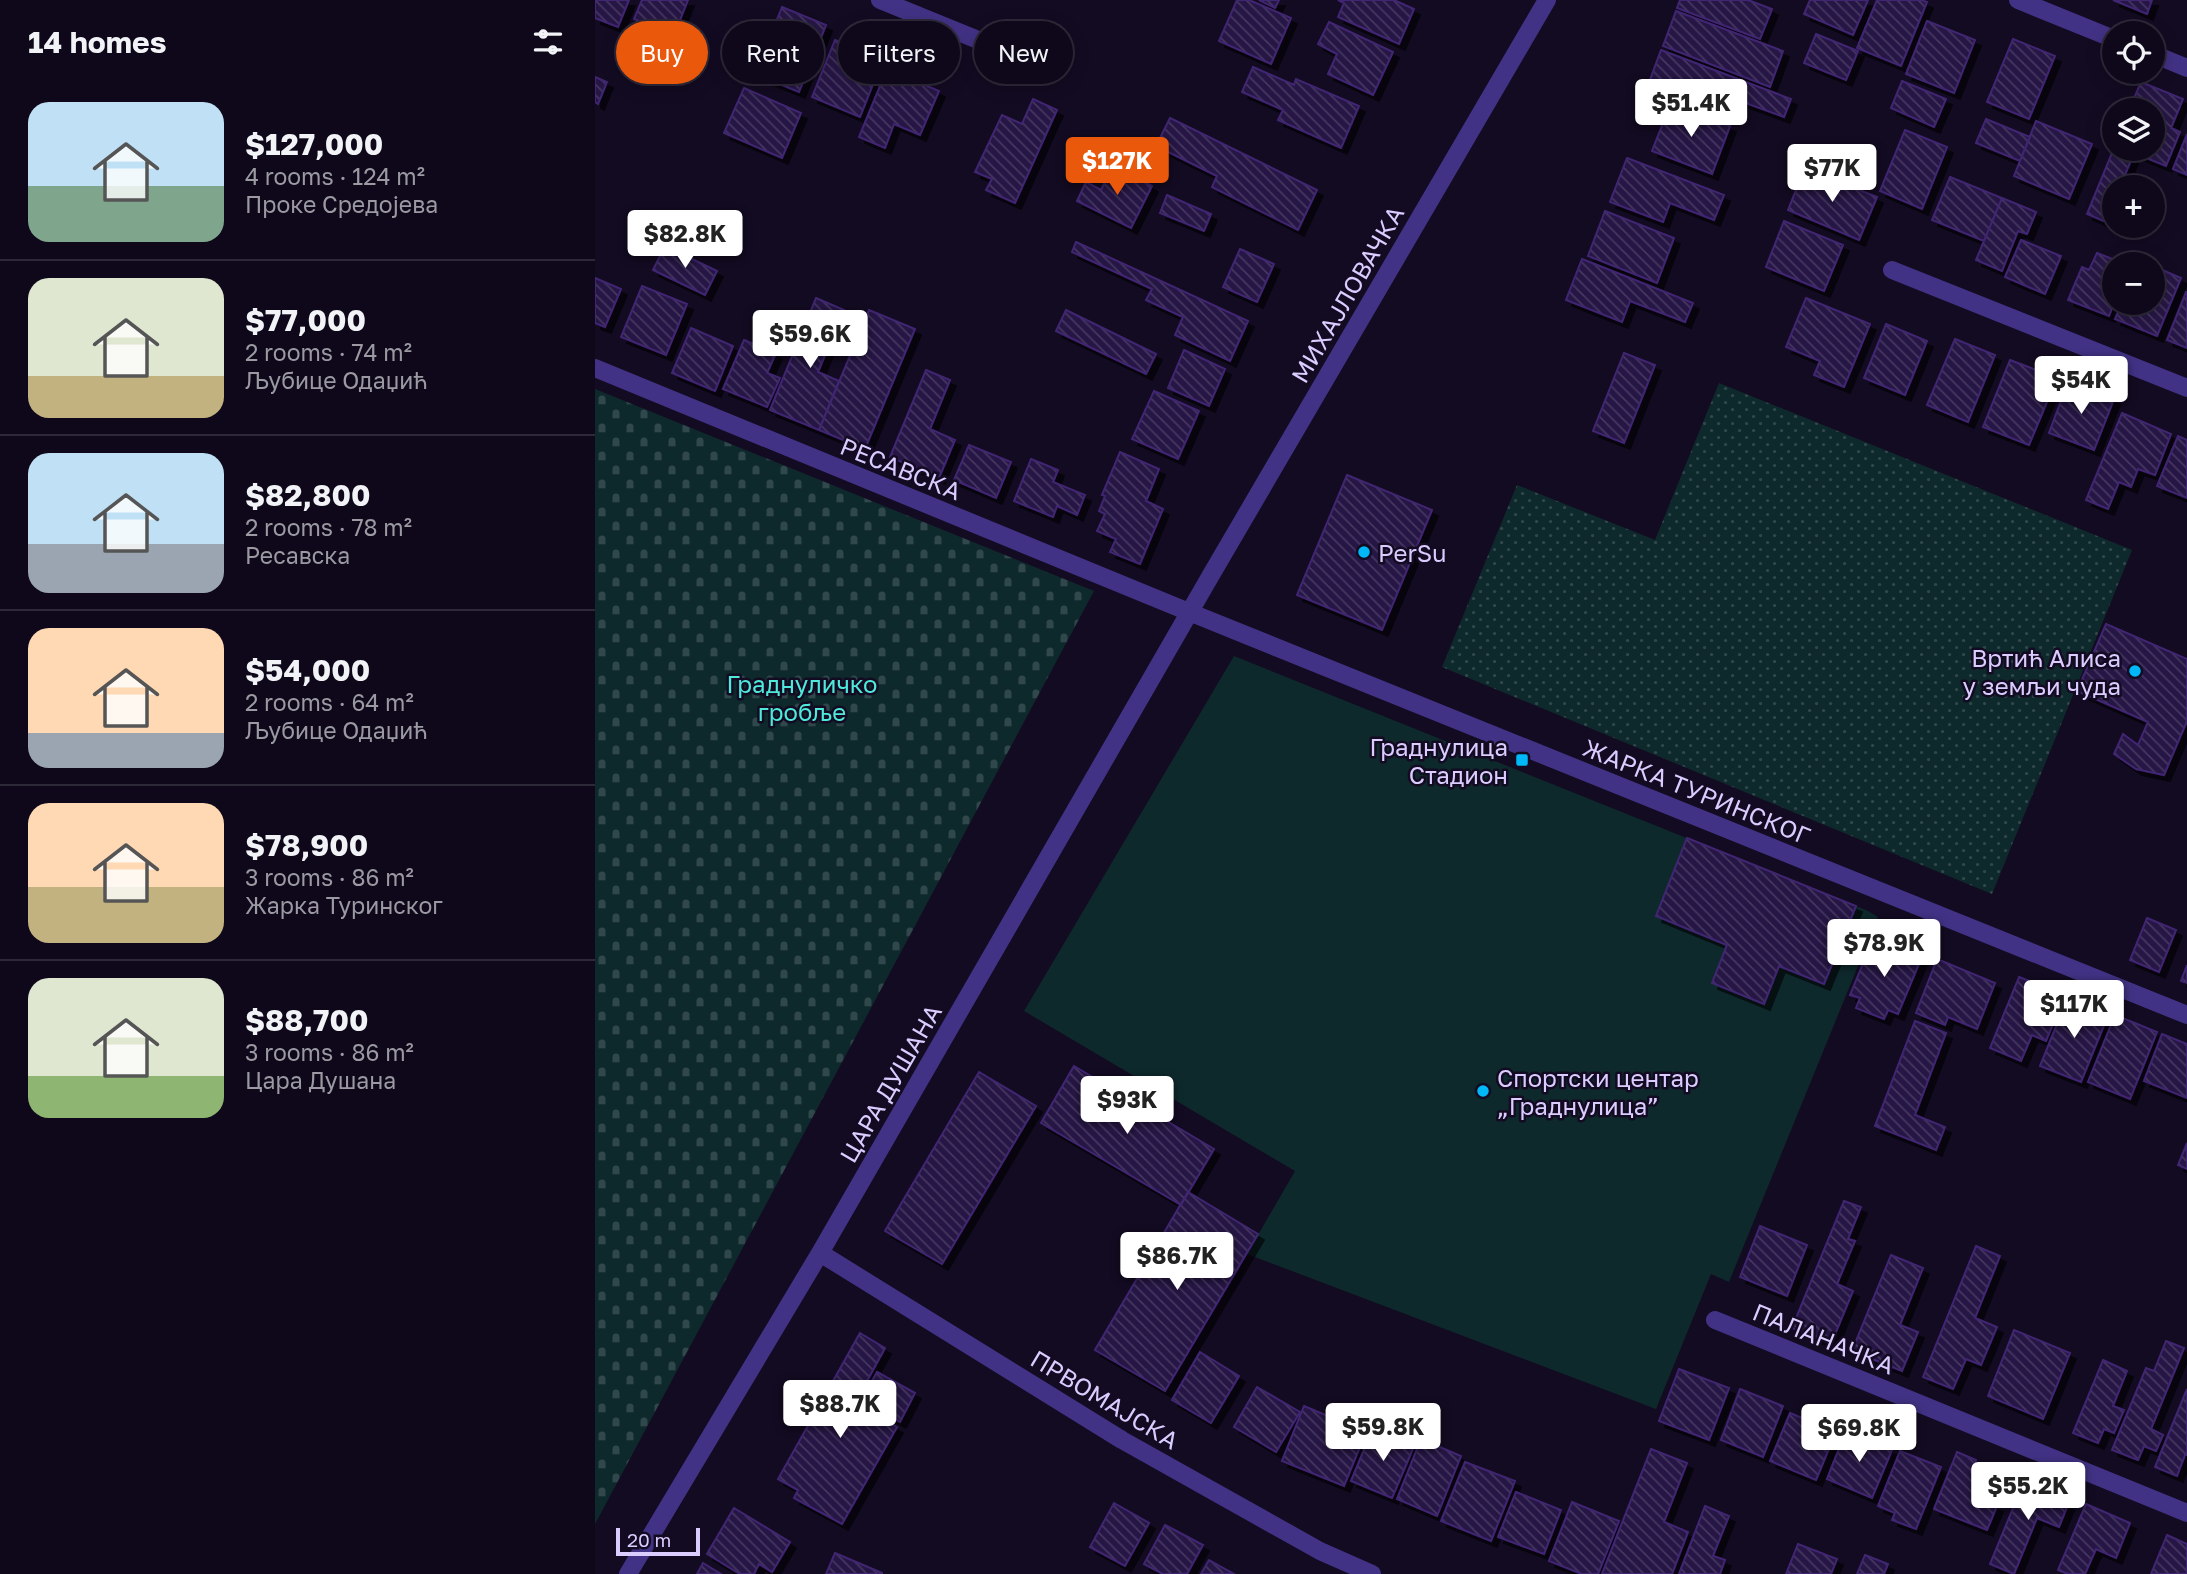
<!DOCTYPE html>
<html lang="en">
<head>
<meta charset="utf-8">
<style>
  body { margin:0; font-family:"Golos Text",sans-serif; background:#1c1627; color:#f1f3f6; height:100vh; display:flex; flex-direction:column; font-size:26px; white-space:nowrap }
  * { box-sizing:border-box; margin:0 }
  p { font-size:23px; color:#9b9aa2 }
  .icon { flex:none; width:38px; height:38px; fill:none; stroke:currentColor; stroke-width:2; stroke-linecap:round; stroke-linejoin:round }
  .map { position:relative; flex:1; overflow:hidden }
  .details { display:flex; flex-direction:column; background:#0e081a; width:595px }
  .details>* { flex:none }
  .banner { position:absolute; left:21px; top:21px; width:665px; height:63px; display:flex; gap:14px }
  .controls { position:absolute; left:1507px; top:21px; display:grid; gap:14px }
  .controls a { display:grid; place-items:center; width:63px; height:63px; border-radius:50%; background:#0e081a; box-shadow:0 4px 18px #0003,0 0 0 2px #2e2939; font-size:35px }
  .scale { position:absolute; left:21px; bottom:18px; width:84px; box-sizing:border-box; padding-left:7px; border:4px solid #daccff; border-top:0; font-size:19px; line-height:24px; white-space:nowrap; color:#daccff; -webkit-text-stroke:5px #130b22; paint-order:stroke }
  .price { position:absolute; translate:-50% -60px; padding:0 16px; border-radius:7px; background:#fff; color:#222; font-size:23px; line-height:46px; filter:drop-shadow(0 2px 4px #0008) }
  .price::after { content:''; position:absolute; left:50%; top:42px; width:21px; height:16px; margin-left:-10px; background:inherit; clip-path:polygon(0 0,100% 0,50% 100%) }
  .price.on { background:#ea580c; color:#fff }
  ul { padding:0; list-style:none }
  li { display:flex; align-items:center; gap:21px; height:175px; padding:0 28px }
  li+li { border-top:2px solid #2e2939 }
  li span { display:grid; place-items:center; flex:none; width:196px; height:140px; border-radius:21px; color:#555 }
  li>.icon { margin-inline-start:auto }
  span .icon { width:84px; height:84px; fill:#fffc; stroke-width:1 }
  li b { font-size:30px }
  h2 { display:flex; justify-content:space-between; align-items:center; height:84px; padding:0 28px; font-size:30px }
  .pill { padding:0 24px; border-radius:32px; background:#0e081a; box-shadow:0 4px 18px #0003,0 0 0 2px #2e2939; font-size:24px; line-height:63px }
  .pill.on { background:#ea580c; color:#fff }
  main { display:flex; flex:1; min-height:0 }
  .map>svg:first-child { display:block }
  .green { fill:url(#green-dots) }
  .cemetery { fill:url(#cemetery-stones) }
  .pitch { fill:#0e292c }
  .building { fill:url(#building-back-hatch); stroke:#412672; stroke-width:2; filter:url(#shadow) }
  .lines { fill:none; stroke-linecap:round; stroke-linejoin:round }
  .minor { stroke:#423285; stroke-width:18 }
  .poi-dot { fill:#00b8f7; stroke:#130b22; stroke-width:2.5 }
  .labels { text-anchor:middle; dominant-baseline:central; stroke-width:5; stroke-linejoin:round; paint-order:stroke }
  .street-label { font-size:24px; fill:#daccff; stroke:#130b22 }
  .poi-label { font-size:24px; fill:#daccff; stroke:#130b22; text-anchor:start }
  .park-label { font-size:24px; fill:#4ee9da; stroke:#130b22 }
</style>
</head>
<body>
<main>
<section class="details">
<h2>14 homes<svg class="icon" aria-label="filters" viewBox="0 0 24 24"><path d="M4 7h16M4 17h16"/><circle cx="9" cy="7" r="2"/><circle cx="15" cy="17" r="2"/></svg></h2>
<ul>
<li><span style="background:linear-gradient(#bfe0f5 60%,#7fa58c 0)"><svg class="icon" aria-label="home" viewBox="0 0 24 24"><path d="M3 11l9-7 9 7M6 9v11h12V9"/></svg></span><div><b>$127,000</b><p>4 rooms · 124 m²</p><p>Проке Средојева</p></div></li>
<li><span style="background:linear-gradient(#dfe7d0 70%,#c2b280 0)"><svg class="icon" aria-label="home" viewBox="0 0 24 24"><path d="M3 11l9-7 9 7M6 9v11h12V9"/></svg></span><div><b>$77,000</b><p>2 rooms · 74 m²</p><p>Љубице Одаџић</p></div></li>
<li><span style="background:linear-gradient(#bfe0f5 65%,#9aa5b1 0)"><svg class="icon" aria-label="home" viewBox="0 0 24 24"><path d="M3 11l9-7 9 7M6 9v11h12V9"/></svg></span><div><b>$82,800</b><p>2 rooms · 78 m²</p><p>Ресавска</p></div></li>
<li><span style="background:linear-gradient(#ffd9b3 75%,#9aa5b1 0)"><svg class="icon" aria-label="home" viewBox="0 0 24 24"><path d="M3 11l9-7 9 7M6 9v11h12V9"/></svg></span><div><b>$54,000</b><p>2 rooms · 64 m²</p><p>Љубице Одаџић</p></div></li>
<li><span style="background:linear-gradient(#ffd9b3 60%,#c2b280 0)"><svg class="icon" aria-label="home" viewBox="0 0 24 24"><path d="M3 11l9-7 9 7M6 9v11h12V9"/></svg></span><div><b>$78,900</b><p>3 rooms · 86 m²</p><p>Жарка Туринског</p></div></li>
<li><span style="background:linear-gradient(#dfe7d0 70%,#8fb573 0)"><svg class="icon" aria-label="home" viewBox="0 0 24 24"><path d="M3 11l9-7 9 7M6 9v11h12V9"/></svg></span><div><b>$88,700</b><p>3 rooms · 86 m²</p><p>Цара Душана</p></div></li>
</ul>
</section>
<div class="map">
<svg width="1592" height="1574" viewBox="0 0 1592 1574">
  <defs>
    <pattern id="green-dots" width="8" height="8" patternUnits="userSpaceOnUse" patternTransform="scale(1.75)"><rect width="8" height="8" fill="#0e292c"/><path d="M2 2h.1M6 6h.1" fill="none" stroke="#30474c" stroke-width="1.8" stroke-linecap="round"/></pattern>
    <pattern id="cemetery-stones" width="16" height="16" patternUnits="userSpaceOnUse" patternTransform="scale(1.75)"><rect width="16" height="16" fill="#0e292c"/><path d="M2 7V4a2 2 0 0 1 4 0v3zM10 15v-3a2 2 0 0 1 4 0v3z" fill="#30474c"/></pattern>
    <pattern id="building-back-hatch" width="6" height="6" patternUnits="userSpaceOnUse" patternTransform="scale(1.75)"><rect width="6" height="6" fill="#261644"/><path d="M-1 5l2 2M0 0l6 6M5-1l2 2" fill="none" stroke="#453760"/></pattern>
    <filter id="shadow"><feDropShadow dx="6" dy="6" stdDeviation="0" flood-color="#0009"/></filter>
  </defs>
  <rect width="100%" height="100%" fill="#130b22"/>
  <!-- green -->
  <path class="green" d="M 1124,383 L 1537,550 L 1397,894 L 847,667 L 922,485 L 1060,540 Z"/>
  <!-- cemetery -->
  <path class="cemetery" d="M 0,389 L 499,591 L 0,1524 Z"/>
  <!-- pitch -->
  <path class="pitch" d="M 639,656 L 1273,911 L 1283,917 L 1134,1282 L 1116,1274 L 1061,1409 L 652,1254 L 700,1171 L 429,1011 Z"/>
  <!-- building -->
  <path class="building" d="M 0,0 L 34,0 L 23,27 L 0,18 Z
    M 47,0 L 93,0 L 79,35 L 39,19 Z
    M 642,0 L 654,0 L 696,18 L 676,64 L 624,41 Z
    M 664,0 L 684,0 L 680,8 Z
    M 743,0 L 799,0 L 819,9 L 804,44 L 743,17 L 749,3 Z
    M 1085,0 L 1153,0 L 1177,9 L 1165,39 L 1082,8 Z
    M 1215,0 L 1273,0 L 1258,35 L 1209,14 Z
    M 1282,0 L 1326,0 L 1332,2 L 1306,66 L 1262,48 Z
    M 1518,0 L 1557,0 L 1552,14 Z
    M 187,7 L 231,25 L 204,92 L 160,74 Z
    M 1081,11 L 1188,51 L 1175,87 L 1068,46 Z
    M 1332,21 L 1380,40 L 1359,93 L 1311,74 Z
    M 734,22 L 798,52 L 778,95 L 733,74 L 742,54 L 723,44 Z
    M 1221,34 L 1263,51 L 1251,80 L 1209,63 Z
    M 1418,39 L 1460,56 L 1434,119 L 1392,102 Z
    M 240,40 L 288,59 L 265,117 L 217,97 Z
    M 1066,50 L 1196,99 L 1189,117 L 1137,98 L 1130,118 L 1086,102 L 1089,93 L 1055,80 Z
    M 658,67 L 699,85 L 701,79 L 764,106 L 746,148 L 683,120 L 688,110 L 647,92 Z
    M 292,69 L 344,91 L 325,135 L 299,124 L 290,148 L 264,137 Z
    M 0,77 L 12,82 L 3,104 L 0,102 Z
    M 1307,81 L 1351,99 L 1339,127 L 1296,108 Z
    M 1546,82 L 1588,99 L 1576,128 L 1585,132 L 1571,166 L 1539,153 L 1525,187 L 1519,187 L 1519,202 L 1511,222 L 1492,214 L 1519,148 L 1558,149 L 1558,110 L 1534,110 Z
    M 149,88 L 206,113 L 187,158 L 129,133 Z
    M 438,99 L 462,110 L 420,203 L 391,190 L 397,179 L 380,172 L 407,115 L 427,124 Z
    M 1076,103 L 1135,126 L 1117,174 L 1057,151 Z
    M 575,118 L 722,190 L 703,230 L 617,187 L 622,176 L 561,146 Z
    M 1391,119 L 1435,137 L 1425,161 L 1381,143 Z
    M 1441,121 L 1497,144 L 1474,199 L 1419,176 Z
    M 1310,130 L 1352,147 L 1327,209 L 1285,191 Z
    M 1592,134 L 1592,175 L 1578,169 Z
    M 1032,158 L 1129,195 L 1119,220 L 1075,203 L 1068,222 L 1015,202 Z
    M 518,166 L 557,186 L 536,228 L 482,201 L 491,182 L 506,190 Z
    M 1210,168 L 1282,197 L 1264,240 L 1193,210 Z
    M 1355,177 L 1407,198 L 1389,241 L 1337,220 Z
    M 572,195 L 616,214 L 609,231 L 565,213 Z
    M 1407,198 L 1441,212 L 1432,234 L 1423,231 L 1407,271 L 1381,260 Z
    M 1010,211 L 1079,238 L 1062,283 L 993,256 Z
    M 1189,221 L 1248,245 L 1229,291 L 1171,267 Z
    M 1426,240 L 1466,256 L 1450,294 L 1410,277 Z
    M 481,242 L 653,321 L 635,361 L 580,335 L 588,317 L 551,300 L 557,289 L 477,252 Z
    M 70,246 L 122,271 L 110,295 L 58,270 Z
    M 645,249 L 679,264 L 662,302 L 628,287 Z
    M 1502,253 L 1530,264 L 1519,264 L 1519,303 L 1514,316 L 1473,300 L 1487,267 L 1494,270 Z
    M 987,259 L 1098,303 L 1090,322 L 1035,301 L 1027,322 L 971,300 Z
    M 1558,266 L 1586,278 L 1562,336 L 1520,319 L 1527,303 L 1558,303 Z
    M 0,278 L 26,289 L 10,327 L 0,323 Z
    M 47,286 L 92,304 L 71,355 L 26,337 Z
    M 1591,292 L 1592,292 L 1592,348 L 1572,340 Z
    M 221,298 L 249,310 L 223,372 L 244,381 L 224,430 L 175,410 Z
    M 1211,298 L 1275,324 L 1249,387 L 1219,375 L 1225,361 L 1191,347 Z
    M 274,310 L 320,329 L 270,449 L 224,430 Z
    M 471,310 L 561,354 L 551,374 L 461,331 Z
    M 1291,324 L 1332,341 L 1310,395 L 1269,378 Z
    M 96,328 L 138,346 L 120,391 L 77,373 Z
    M 1360,339 L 1400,355 L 1373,422 L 1332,405 Z
    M 149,340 L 181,353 L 172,373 L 185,378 L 172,407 L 128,389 Z
    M 589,350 L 630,369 L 614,406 L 573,388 Z
    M 1029,353 L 1060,365 L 1029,443 L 998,431 Z
    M 1415,360 L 1462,378 L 1434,445 L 1388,427 Z
    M 331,370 L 355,380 L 335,429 L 360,440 L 344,478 L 295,457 Z
    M 1473,382 L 1519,399 L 1499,450 L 1454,433 Z
    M 559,391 L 604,411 L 583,459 L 537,439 Z
    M 1527,413 L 1576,434 L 1560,475 L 1543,469 L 1536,487 L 1524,482 L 1513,509 L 1491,500 Z
    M 1583,436 L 1592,440 L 1592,498 L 1562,486 Z
    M 374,445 L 416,462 L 401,498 L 359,480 Z
    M 525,452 L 564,469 L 551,501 L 568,509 L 545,564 L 515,552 L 521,539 L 502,531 L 510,514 L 504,511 L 510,496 L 507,495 Z
    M 436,459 L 463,470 L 458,482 L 490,495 L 482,515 L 462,506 L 458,517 L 419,501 Z
    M 752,475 L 837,510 L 787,630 L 702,595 Z
    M 1511,624 L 1592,659 L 1592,721 L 1569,775 L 1541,769 L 1519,754 L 1528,734 L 1543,745 L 1553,722 L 1482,691 Z
    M 1092,838 L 1261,906 L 1229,984 L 1184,966 L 1169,1004 L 1117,983 L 1132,945 L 1061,916 Z
    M 1552,918 L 1581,930 L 1564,972 L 1535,960 Z
    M 1278,939 L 1326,959 L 1303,1014 L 1293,1010 L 1289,1019 L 1261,1008 L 1265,998 L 1255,995 Z
    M 1342,959 L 1400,983 L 1382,1029 L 1353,1017 L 1350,1025 L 1321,1013 Z
    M 1592,965 L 1592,983 L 1586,981 Z
    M 1424,977 L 1470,995 L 1451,1041 L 1437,1035 L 1426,1061 L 1395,1048 Z
    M 1473,997 L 1514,1013 L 1486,1082 L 1445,1066 Z
    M 1520,1015 L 1562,1032 L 1535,1099 L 1493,1082 Z
    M 1320,1021 L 1351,1033 L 1320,1115 L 1350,1127 L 1341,1150 L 1280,1126 Z
    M 1567,1034 L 1592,1044 L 1592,1098 L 1549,1081 Z
    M 479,1066 L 619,1149 L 586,1205 L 446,1123 Z
    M 384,1072 L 441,1106 L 347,1264 L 290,1231 Z
    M 1592,1143 L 1592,1169 L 1583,1165 Z
    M 593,1192 L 663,1234 L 570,1391 L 500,1350 Z
    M 1249,1201 L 1266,1207 L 1253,1239 L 1260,1241 L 1242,1284 L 1258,1291 L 1236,1344 L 1197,1328 Z
    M 1165,1226 L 1212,1245 L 1192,1296 L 1145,1277 Z
    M 1381,1246 L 1405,1256 L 1380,1318 L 1402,1327 L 1386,1365 L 1371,1359 L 1358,1389 L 1328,1377 Z
    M 1296,1255 L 1328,1268 L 1305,1325 L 1323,1332 L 1307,1371 L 1257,1351 Z
    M 1419,1330 L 1475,1353 L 1448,1419 L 1393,1396 Z
    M 265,1333 L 290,1348 L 260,1403 L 302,1427 L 247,1524 L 199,1498 L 203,1490 L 183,1479 Z
    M 1571,1341 L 1589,1348 L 1556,1429 L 1568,1435 L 1561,1451 L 1549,1446 L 1543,1460 L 1517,1450 L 1551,1368 L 1559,1371 Z
    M 605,1352 L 644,1376 L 616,1423 L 577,1400 Z
    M 1508,1360 L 1532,1371 L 1518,1406 L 1529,1410 L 1519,1433 L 1509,1429 L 1503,1443 L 1478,1433 Z
    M 1084,1369 L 1134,1388 L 1114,1440 L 1064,1421 Z
    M 282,1372 L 320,1393 L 305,1422 L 266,1401 Z
    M 662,1387 L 705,1412 L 681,1452 L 639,1427 Z
    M 1145,1389 L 1188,1406 L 1168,1457 L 1126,1440 Z
    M 1592,1389 L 1592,1455 L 1590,1455 L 1582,1476 L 1560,1467 Z
    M 709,1406 L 771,1432 L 749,1486 L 687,1461 Z
    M 1195,1413 L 1241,1432 L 1221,1480 L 1175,1461 Z
    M 778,1428 L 820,1444 L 797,1498 L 756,1481 Z
    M 1251,1431 L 1297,1450 L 1277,1498 L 1232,1479 Z
    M 826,1439 L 866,1456 L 842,1516 L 802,1499 Z
    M 1056,1449 L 1092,1463 L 1069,1522 L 1093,1532 L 1077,1574 L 1007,1574 Z
    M 1305,1451 L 1346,1467 L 1321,1529 L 1297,1520 L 1300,1513 L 1283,1506 Z
    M 1362,1452 L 1381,1460 L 1376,1472 L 1401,1483 L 1393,1503 L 1402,1506 L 1392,1530 L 1339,1509 Z
    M 870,1462 L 920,1481 L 896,1541 L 846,1521 Z
    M 1430,1479 L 1476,1497 L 1464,1527 L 1442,1518 L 1419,1574 L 1395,1564 Z
    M 921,1492 L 966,1510 L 949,1554 L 903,1537 Z
    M 977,1502 L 1024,1521 L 1003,1574 L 987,1574 L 954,1561 Z
    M 519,1503 L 554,1523 L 530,1566 L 495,1547 Z
    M 1491,1504 L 1535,1523 L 1521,1558 L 1501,1549 L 1490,1574 L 1473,1574 L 1463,1570 Z
    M 1110,1506 L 1134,1516 L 1118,1556 L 1130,1560 L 1125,1574 L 1084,1574 Z
    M 139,1508 L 195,1542 L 177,1572 L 164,1564 L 159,1574 L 145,1574 L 112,1554 Z
    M 570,1525 L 608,1545 L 592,1574 L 568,1574 L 549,1564 Z
    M 1572,1535 L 1592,1544 L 1592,1574 L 1556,1574 Z
    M 1203,1544 L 1242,1559 L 1236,1574 L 1191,1574 Z
    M 240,1553 L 287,1573 L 287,1574 L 231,1574 Z
    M 1270,1555 L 1293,1564 L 1289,1574 L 1262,1574 Z
    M 614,1560 L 639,1574 L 606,1574 Z
    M 108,1563 L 126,1574 L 102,1574 Z"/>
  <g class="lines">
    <!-- minor -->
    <path class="minor" d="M 285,0 L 457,70
      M 1423,0 L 1519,39
      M 1558,54 L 1592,68
      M 1297,270 L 1592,388
      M 0,368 L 594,612 L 1592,1015
      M 225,1253 L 527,1440 L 725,1551 L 777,1574
      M 1120,1320 L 1592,1513
      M 33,1574 L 225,1253 L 616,575 L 952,0"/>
  </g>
  <!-- markers -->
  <g class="poi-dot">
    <circle cx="769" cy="552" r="7"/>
    <circle cx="1540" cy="671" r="7"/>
    <rect x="920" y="753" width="14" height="14" rx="3.5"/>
    <circle cx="888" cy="1091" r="7"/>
  </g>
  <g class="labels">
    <!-- street labels -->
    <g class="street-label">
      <text transform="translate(752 294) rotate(-60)">МИХАЈЛОВАЧКА</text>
      <text transform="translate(306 468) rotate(22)">РЕСАВСКА</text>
      <text transform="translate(1102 791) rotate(22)">ЖАРКА ТУРИНСКОГ</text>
      <text transform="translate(295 1083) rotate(-60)">ЦАРА ДУШАНА</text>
      <text transform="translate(1229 1338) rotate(22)">ПАЛАНАЧКА</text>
      <text transform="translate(510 1399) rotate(31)">ПРВОМАЈСКА</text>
    </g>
    <!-- poi labels -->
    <g class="poi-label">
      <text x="783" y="552">PerSu</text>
      <text x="1526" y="657" text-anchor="end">Вртић Алиса<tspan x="1526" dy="28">у земљи чуда</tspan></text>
      <text x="913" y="746" text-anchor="end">Граднулица<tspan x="913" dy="28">Стадион</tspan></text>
      <text x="902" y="1077">Спортски центар<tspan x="902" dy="28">„Граднулица”</tspan></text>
    </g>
    <!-- park labels -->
    <g class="park-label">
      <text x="207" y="683">Граднуличко<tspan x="207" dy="28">гробље</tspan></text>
    </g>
  </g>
</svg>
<div class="controls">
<a><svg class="icon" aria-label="locate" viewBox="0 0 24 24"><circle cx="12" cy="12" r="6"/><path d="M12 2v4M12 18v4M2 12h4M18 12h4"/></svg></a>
<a><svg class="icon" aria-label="layers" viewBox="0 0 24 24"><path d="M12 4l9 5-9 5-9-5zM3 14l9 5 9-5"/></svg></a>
<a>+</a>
<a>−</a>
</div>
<div class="scale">20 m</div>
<b class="price" style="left:1096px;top:139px">$51.4K</b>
<b class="price on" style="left:522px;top:197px">$127K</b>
<b class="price" style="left:1237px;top:204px">$77K</b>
<b class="price" style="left:90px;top:270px">$82.8K</b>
<b class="price" style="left:215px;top:370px">$59.6K</b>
<b class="price" style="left:1486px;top:416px">$54K</b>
<b class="price" style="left:1289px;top:979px">$78.9K</b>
<b class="price" style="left:1479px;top:1040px">$117K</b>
<b class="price" style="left:532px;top:1136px">$93K</b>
<b class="price" style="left:582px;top:1292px">$86.7K</b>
<b class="price" style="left:245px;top:1440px">$88.7K</b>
<b class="price" style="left:788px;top:1463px">$59.8K</b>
<b class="price" style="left:1264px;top:1464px">$69.8K</b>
<b class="price" style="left:1433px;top:1522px">$55.2K</b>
<div class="banner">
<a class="pill on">Buy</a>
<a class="pill">Rent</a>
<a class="pill">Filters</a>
<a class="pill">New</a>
</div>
</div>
</main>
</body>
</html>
